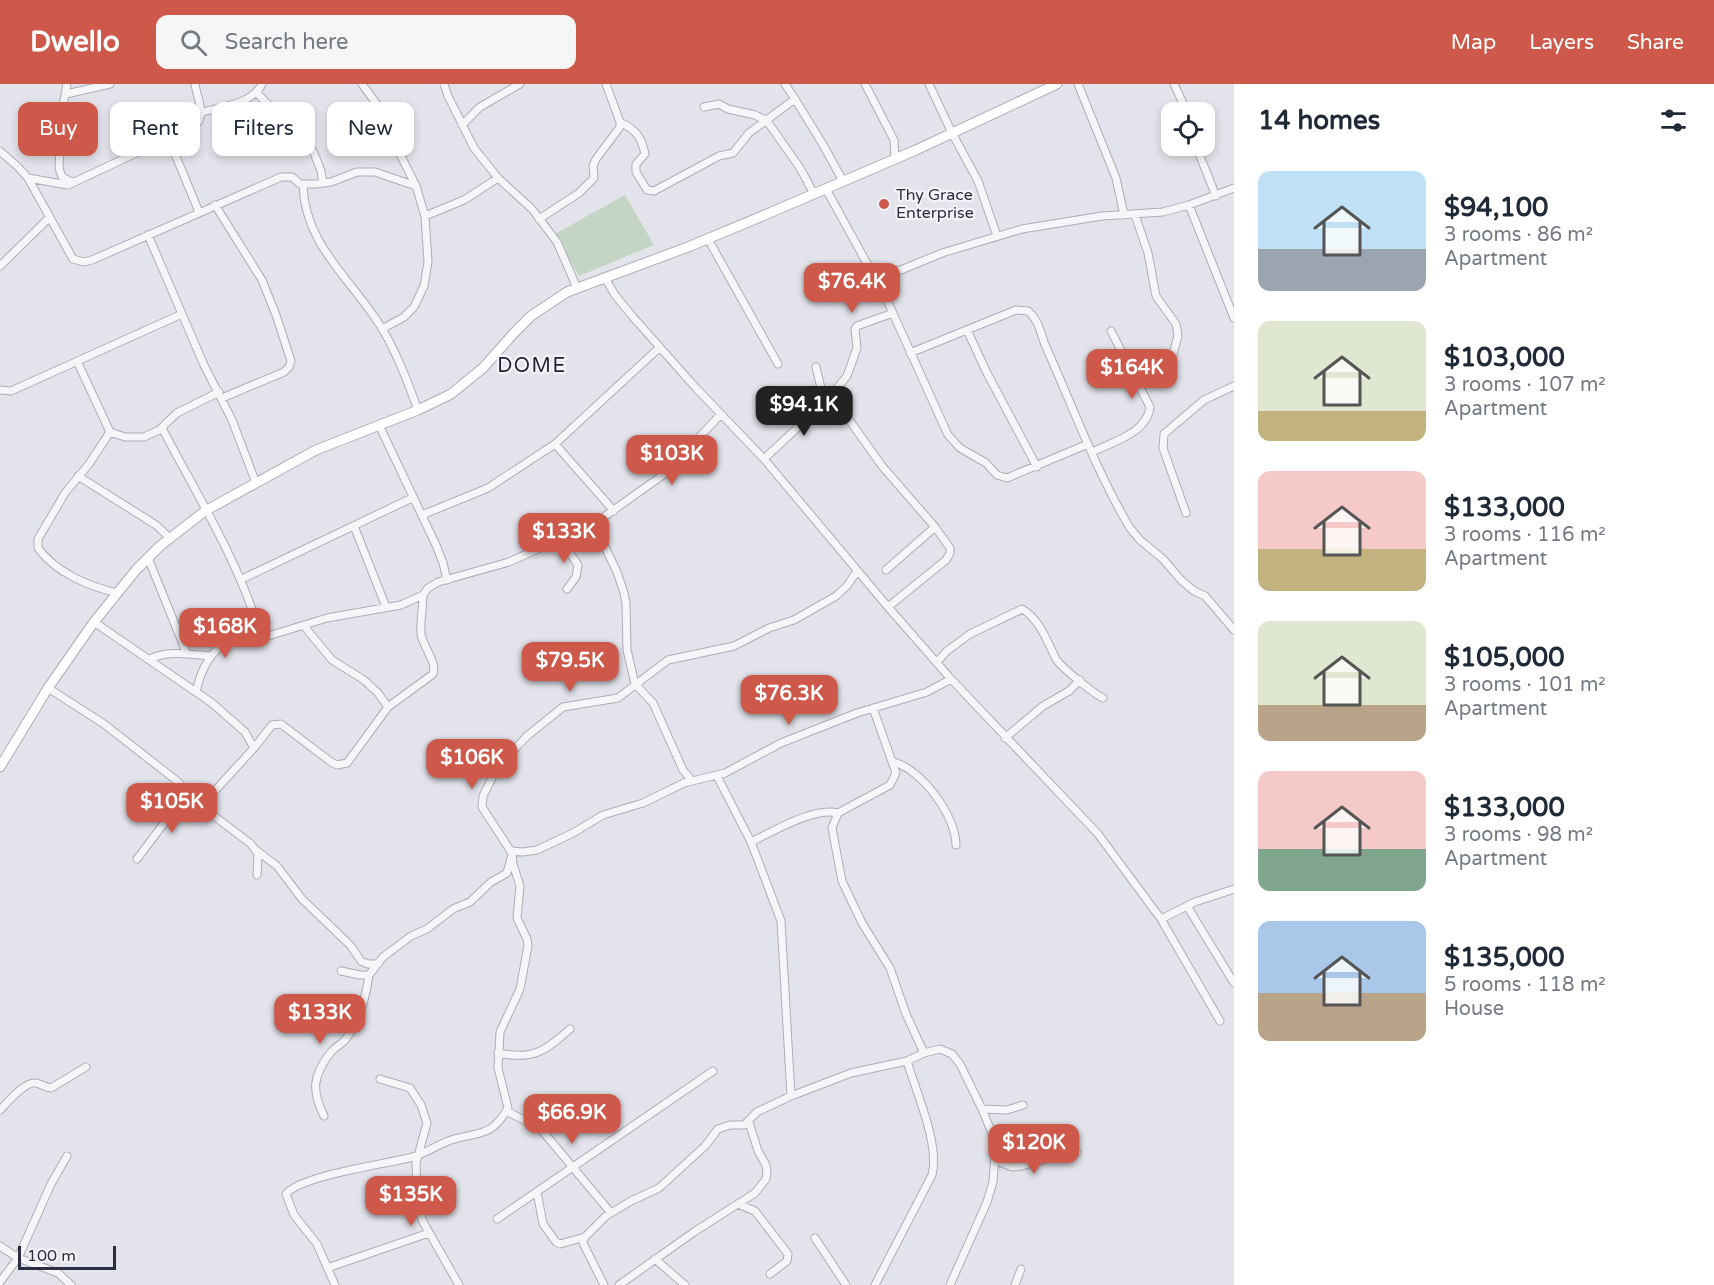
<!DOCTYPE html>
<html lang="en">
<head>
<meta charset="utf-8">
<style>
  body { margin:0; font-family:"Varela Round",sans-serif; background:#f6f6f7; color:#1f2937; height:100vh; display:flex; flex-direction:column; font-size:22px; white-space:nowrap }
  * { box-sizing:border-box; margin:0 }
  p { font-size:20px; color:#747a83 }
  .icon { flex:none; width:33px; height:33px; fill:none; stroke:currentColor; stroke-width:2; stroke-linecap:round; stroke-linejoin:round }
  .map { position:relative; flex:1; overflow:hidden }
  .panel { display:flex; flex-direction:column; background:#fff; width:480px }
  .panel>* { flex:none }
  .top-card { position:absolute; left:18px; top:18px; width:570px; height:54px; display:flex; gap:12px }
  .controls { position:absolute; left:1161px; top:18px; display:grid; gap:12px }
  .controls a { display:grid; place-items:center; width:54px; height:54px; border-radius:12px; background:#fff; box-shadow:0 3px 9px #0003; font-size:30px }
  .scale { position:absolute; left:18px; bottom:15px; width:98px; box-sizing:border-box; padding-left:6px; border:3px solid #2b2d43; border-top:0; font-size:16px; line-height:21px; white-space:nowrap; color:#2b2d43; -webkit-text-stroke:4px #f3f3f8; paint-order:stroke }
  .price { position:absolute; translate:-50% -51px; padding:0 14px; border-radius:12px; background:#ce594a; color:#fff; font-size:20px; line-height:39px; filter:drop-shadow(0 2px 3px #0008) }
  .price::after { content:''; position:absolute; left:50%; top:36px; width:18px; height:14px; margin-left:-9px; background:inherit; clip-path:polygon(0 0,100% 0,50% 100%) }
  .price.selected { background:#222; color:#fff }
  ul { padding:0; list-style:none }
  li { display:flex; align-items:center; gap:18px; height:150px; padding:0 24px }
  li span { display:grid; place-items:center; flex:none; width:168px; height:120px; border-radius:12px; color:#555 }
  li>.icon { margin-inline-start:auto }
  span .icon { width:72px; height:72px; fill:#fffc; stroke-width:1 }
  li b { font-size:26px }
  h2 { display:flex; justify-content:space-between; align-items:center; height:72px; padding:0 24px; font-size:26px }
  .tag { padding:0 21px; border-radius:12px; background:#fff; box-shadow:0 3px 9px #0003; font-size:21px; line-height:54px }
  .tag.selected { background:#ce594a; color:#fff }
  header { display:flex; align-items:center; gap:36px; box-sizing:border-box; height:84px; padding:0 30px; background:#ce594a; color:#fff }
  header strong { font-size:28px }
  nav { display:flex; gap:33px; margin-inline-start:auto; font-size:21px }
  .search { width:420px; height:54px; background:#f6f6f7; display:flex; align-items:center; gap:15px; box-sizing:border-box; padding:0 21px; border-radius:12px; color:#747a83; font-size:22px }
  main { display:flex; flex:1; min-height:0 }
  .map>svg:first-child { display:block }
  .green { fill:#c4d5c4 }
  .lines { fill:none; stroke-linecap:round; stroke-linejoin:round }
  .street-casing { stroke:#acadb9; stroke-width:9 }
  .secondary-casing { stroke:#acadb9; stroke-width:11 }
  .street { stroke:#f6f6f9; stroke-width:7 }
  .secondary { stroke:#fff; stroke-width:9 }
  .poi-dot { fill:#ce594a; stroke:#f3f3f8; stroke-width:2 }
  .labels { text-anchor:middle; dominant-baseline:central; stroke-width:4.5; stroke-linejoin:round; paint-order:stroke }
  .poi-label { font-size:16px; fill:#2b2d43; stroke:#f3f3f8; text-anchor:start }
  .quarter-label { font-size:20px; letter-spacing:1.5px; fill:#1d1e34; stroke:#f3f3f8 }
</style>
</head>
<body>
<header>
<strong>Dwello</strong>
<div class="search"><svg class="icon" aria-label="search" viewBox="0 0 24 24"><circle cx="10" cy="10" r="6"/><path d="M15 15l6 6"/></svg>Search here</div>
<nav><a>Map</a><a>Layers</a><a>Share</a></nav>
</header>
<main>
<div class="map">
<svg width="1234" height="1201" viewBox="0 0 1234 1201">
  <rect width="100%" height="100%" fill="#e3e4eb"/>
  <!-- green -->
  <path class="green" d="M 625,111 L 654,161 L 579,192 L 555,150 Z"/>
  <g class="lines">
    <!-- street casing -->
    <g class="street-casing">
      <path id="street" d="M 67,0 L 62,27 L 59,84 L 62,93 L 72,98
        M 362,0 L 384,30 L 393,56 L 416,102 L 425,132 L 428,178 L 424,202 L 414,223 L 404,233 L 382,245
        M 444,0 L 448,12 L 474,64 L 498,94 L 532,125 L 557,158 L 577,204
        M 865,0 L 894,56 L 895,75
        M 929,0 L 952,49 L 978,97 L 997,152
        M 1078,0 L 1116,94 L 1124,131
        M 1174,0 L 1187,28
        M 257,9 L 280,33 L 304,53 L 314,69 L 321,87 L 323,99
        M 66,10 L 110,0
        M 795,15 L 822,59 L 843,97
        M 704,23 L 719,20 L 728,25 L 755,31 L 767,37 L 800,84 L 814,110
        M 202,28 C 222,23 252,20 262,0
        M 620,38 C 636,46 641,52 645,70 L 636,80 L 636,88 L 647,106 L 654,107 L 719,72 L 733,69 L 749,49 L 795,15 L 785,0
        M 462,41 L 480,23 L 520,0
        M 168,53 L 199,128
        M 1196,62 L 1216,112
        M 0,67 L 17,82 L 28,94 L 73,175 L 84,178 L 92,176 L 281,93 L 292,93 L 300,100 L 316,100 L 331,98 L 357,88 L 375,88 L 416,102
        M 28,94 L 68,101 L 196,41 C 206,30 197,14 195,0
        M 303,100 C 304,162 354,197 383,246 C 398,272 408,299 418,326
        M 826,105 L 886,214 L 948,351 L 960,364 L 986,379 L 997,391 L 1007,394 L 1088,360
        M 215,121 L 262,196 L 276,231 L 291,277 L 289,283 L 284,288 L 222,314
        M 1189,121 L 1234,234
        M 1135,131 L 1148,169 L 1156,212 L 1176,240 L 1178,252 L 1173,270 L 1136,297
        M 425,132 L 464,116 L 498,94
        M 539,135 L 579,109 L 594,94 L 593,82 L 596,75 L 620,43 L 620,38 L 606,0
        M 148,151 L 204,281 L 232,336 L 256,399
        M 708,155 L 778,280
        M 0,182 L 49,134
        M 873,190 L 901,186 L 942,169 L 1022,145 L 1102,132 L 1163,128 L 1189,121 L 1234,104
        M 605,194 L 615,211 L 633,233 L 696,304 L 764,375 L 888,523 L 951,595 L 1098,750 L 1161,835 L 1220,937
        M 967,246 L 987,289 L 1037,383
        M 910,269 L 1016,226 L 1028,227 C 1040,237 1040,250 1046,263 C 1073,323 1096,387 1130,444 L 1140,456 L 1163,475 L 1181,496 L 1194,507 L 1205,512 L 1234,546
        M 77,277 L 110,348
        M 816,283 L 821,304 L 845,330 L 882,382 L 935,443 L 950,464 L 950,469 L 946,476 L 888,523
        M 0,306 L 11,307 L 182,230
        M 379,341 L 436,461 L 443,479 L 447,496
        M 162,344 C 197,411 237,474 259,546 L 261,551 L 265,553 L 327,534 L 401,521 L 423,511 L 428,504 L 438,498 L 509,478 L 594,440 L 677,381 L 691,362 L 721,330
        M 110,348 L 89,380 L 65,409 L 38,455 L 38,464 C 56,489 90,503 118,509
        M 110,348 L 125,353 L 144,353 L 159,346 L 177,329 L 219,308
        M 555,360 L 614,427
        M 1092,368 C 1113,358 1147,349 1150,323 L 1111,247
        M 764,375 L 829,314 L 847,292 L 857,264 L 855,245 L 857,242 L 893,229
        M 78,392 L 156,441 L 170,454
        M 1186,429 L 1163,364 L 1164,350 L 1204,316 L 1234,302
        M 422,431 L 488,404 L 555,360 L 660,263
        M 594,440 L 617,488 L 624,509 L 626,519 L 627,566 L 635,600 L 653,619 L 683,686 L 692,697
        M 354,442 L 386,523
        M 561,456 L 578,481 L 576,493 L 567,505
        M 148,474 L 187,570
        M 886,486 L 935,443
        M 242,495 L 412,414
        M 94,538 L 212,619 L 245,648 L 254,664
        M 304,542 L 332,576 L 364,596 L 378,609 L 388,623
        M 149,575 C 169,566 188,570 210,572
        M 937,578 L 947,567 L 970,550 L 1022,525 C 1039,534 1048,559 1056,575 C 1061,583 1094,610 1103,614
        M 48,604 L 104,640 L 177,697 L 201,722 L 251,760 L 258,770 L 257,791
        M 196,608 C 204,571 221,555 259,546
        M 873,624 L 896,689 L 890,701 L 838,729 L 832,744 L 842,797 L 862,839 L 890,884 L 906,930 L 924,969
        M 1005,654 L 1043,622 L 1069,607 L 1080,596
        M 894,678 C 922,686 956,732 956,761
        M 717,692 L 751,758 L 781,837 L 791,1012
        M 201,722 L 254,664 L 272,641 L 281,640 L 331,678 L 337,681 L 347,679 L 388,623 L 433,590 C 437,577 423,563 421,550 C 420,538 423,523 423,511
        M 751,758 C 774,747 813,723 838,729
        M 256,766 L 277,782 L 302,815 L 350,861 L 361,877 L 368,880 L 378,880
        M 510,767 L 523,768 L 537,766 L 573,749 L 603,731 L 643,719 L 684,699 L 725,689 L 781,659 L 857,629 L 927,608 L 951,595
        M 137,775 L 187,709
        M 1187,822 L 1234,899
        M 1161,835 L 1195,818 L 1234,805
        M 341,887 L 360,891 L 369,891 L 383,873 L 411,852 L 427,845 L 453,825 L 470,818 L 491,798 L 507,789 L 511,774
        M 498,969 C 533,976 544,968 570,945
        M 380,995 L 410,1004 L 421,1021 L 427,1039 L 416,1079 L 417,1108 L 422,1136 L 459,1201
        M 982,1025 L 1007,1026 L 1023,1021
        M 0,1026 C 7,1019 25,997 36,999 C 41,1000 45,1003 51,1004 L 86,983
        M 506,1027 L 540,1044 L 611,1129
        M 324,1032 C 311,1006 313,991 331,968 C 335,963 341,961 345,956 C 359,939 366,912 369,891
        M 995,1076 L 1012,1083 L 1022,1082 L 1052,1073 L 1077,1068
        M 537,1108 L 543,1140 L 556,1158 L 560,1160 L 585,1153 L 606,1132 L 631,1117 L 659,1104 L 705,1062 L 718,1045 L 730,1041 L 744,1041 L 757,1028 L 791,1012 L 851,989 L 907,977 L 924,969 L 940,965 L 952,970 L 960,980 L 982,1025 L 996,1059 L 993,1098 L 987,1118 L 950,1201
        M 738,1120 L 755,1127 L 788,1170 L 787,1177 L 770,1190
        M 497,1135 L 713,987
        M 585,1153 L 583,1159 L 604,1201
        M 815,1154 L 846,1201
        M 0,1162 L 18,1174 L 58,1189 L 71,1201
        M 655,1175 L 685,1201
        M 327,1184 L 429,1149
        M 0,1198 L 18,1174 L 51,1100 L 67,1072
        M 335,1201 L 317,1160 L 294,1131 L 286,1110 C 300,1092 384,1080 409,1074 C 423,1071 437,1061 451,1056 C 480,1047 491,1054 508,1024 L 498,984 L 500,948 L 520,905 L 528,862 L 527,855 L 517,834 L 520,802 L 513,780 L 512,769 L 482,723 L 483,712 L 497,684 L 527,652 L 563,623 L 618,614 L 668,576 L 734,562 L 769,544 L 794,536 L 836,512 L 847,502 L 857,487
        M 619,1201 L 694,1148 L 755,1109 L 766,1095 L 767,1089 L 766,1081 L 758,1067 L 749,1038
        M 875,1201 L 932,1091 C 940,1060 916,1008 907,977
        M 1015,1201 L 1021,1185"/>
    </g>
    <!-- secondary casing -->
    <g class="secondary-casing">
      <path id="secondary" d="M 0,683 L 48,604 L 94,538 L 136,486 L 160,462 L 205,427 L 316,366 L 418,326 L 451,310 L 483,284 L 514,249 L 531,232 L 567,208 L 688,163 L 767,130 L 916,66 L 1057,0"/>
    </g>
    <!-- street -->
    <use href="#street" class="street"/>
    <!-- secondary -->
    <use href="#secondary" class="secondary"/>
  </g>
  <!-- markers -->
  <circle class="poi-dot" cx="884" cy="120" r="6"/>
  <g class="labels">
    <!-- poi labels -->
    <g class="poi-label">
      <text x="896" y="111">Thy Grace<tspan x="896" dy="18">Enterprise</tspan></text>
    </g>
    <!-- quarter labels -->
    <g class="quarter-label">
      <text x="532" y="282">DOME</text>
    </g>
  </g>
</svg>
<div class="controls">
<a><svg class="icon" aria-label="locate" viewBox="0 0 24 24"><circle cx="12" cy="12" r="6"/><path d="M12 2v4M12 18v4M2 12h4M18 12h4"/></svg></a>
</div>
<div class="scale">100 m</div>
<b class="price" style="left:852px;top:230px">$76.4K</b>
<b class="price" style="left:1132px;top:316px">$164K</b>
<b class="price selected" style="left:804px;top:353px">$94.1K</b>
<b class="price" style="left:672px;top:402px">$103K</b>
<b class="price" style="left:564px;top:480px">$133K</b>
<b class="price" style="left:225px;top:575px">$168K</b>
<b class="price" style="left:570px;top:609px">$79.5K</b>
<b class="price" style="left:789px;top:642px">$76.3K</b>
<b class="price" style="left:472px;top:706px">$106K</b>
<b class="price" style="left:172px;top:750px">$105K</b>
<b class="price" style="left:320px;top:961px">$133K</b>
<b class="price" style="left:572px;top:1061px">$66.9K</b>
<b class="price" style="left:1034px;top:1091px">$120K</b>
<b class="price" style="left:411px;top:1143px">$135K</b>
<div class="top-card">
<a class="tag selected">Buy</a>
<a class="tag">Rent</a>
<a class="tag">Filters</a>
<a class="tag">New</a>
</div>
</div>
<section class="panel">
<h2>14 homes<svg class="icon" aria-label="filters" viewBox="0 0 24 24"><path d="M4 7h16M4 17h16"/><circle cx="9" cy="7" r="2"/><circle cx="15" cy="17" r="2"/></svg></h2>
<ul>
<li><span style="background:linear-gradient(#bfe0f5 65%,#9aa5b1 0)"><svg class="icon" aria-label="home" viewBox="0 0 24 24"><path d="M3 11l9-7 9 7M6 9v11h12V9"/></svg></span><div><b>$94,100</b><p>3 rooms · 86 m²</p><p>Apartment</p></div></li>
<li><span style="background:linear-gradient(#dfe7d0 75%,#c2b280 0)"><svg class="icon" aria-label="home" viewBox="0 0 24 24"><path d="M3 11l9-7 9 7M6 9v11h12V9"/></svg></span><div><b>$103,000</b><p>3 rooms · 107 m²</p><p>Apartment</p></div></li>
<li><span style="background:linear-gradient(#f6c9c9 65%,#c2b280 0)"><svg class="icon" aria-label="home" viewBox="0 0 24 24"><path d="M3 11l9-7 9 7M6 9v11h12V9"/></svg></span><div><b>$133,000</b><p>3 rooms · 116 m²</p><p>Apartment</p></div></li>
<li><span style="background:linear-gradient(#dfe7d0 70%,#b9a48a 0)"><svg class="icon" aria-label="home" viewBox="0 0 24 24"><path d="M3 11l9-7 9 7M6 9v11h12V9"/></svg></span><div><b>$105,000</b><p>3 rooms · 101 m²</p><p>Apartment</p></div></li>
<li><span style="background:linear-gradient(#f6c9c9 65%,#7fa58c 0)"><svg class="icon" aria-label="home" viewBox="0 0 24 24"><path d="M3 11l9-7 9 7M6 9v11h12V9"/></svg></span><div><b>$133,000</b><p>3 rooms · 98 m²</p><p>Apartment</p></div></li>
<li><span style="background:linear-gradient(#a9c7e8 60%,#b9a48a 0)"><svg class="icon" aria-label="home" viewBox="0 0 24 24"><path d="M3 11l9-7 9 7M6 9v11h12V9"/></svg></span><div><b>$135,000</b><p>5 rooms · 118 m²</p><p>House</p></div></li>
</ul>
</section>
</main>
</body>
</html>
